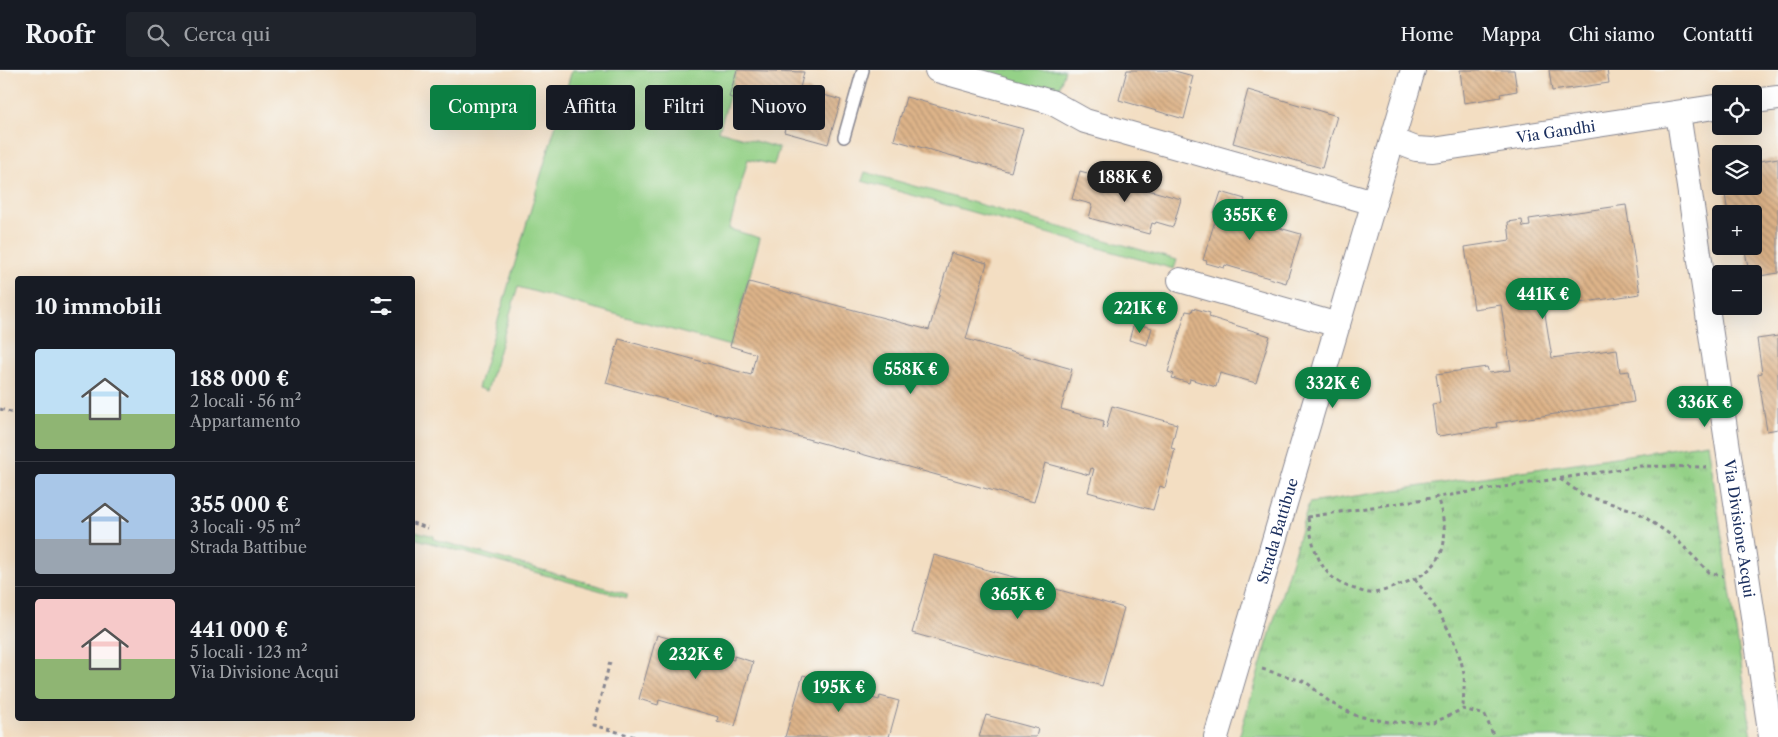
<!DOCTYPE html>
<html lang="it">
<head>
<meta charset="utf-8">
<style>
  body { margin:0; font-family:"Libre Caslon Text",serif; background:#20242c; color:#f1f3f6; height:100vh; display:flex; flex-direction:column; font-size:19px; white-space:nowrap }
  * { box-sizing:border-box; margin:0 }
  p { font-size:16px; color:#9ea1a6 }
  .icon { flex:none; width:28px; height:28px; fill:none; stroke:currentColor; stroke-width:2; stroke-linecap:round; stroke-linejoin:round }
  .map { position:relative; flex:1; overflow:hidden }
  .panel { position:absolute; left:15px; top:206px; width:400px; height:445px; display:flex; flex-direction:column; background:#171b24; border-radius:5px; box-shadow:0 5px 20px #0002 }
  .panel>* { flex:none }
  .guide { position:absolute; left:430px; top:15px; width:475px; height:45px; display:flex; gap:10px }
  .buttons { position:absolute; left:1712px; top:15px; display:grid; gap:10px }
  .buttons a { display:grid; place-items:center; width:50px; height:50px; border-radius:5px; background:#171b24; box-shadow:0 5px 20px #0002; font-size:25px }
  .price { position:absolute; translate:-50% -42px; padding:0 11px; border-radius:18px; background:#0b8043; color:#fff; font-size:16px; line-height:32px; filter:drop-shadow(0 1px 2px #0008) }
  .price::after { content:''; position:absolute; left:50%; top:30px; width:15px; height:11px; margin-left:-8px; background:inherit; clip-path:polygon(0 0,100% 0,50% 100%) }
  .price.current { background:#222; color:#fff }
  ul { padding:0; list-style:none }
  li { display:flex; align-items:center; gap:15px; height:125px; padding:0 20px }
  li+li { border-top:1px solid #363941 }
  li span { display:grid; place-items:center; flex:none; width:140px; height:100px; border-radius:5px; color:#555 }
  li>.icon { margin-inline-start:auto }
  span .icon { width:60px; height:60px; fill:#fffc; stroke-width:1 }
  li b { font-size:21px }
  h2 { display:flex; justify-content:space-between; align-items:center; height:60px; padding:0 20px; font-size:21px }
  .tag { padding:0 18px; border-radius:5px; background:#171b24; box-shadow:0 5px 20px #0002; font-size:18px; line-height:45px }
  .tag.current { background:#0b8043; color:#fff }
  header { display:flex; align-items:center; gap:30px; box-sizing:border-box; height:70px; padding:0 25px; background:#171b24; border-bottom:1px solid #363941 }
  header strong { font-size:24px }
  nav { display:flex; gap:28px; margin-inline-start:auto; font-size:18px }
  .search { width:350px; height:45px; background:#20242c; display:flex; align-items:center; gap:12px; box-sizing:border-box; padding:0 18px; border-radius:5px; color:#9ea1a6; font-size:19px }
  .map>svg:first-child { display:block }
  .grass { fill:#94d187; stroke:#588072 }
  .park { fill:url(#park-tufts); stroke:#588072 }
  .building { fill:url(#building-back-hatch) }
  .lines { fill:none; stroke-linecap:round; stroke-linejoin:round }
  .service-casing { stroke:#878690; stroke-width:14 }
  .minor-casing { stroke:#878690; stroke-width:26 }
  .path { stroke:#878690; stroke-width:3; stroke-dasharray:4 4; stroke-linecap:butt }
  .service { stroke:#fff; stroke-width:11 }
  .minor { stroke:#fff; stroke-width:24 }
  .labels { text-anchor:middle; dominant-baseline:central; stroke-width:4; stroke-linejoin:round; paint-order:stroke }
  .street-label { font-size:15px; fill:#1b2f5e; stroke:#f6f6f2 }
</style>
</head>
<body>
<header>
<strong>Roofr</strong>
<div class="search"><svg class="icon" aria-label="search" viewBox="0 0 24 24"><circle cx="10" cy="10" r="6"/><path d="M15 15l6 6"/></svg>Cerca qui</div>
<nav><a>Home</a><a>Mappa</a><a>Chi siamo</a><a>Contatti</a></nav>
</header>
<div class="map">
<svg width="1778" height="667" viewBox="0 0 1778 667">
  <defs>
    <pattern id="park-tufts" width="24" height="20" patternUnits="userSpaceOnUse" patternTransform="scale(1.25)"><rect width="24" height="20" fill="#94d187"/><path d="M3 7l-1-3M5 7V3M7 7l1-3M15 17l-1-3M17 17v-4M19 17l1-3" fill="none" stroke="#78aa72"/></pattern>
    <pattern id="building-back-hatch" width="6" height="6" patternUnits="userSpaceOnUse" patternTransform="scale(1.25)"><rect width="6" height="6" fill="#deb489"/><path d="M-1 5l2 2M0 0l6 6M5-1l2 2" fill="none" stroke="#b39373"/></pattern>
  </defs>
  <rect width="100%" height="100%" fill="#f6f6f2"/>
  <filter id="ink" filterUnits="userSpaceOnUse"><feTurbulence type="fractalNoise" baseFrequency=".02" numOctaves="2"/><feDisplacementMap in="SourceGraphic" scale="10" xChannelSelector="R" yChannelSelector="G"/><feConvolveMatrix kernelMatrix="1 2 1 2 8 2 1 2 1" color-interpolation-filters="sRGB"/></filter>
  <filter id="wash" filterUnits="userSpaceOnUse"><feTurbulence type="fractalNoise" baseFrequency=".0096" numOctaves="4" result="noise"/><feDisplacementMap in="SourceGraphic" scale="20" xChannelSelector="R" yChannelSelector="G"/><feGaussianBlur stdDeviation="1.12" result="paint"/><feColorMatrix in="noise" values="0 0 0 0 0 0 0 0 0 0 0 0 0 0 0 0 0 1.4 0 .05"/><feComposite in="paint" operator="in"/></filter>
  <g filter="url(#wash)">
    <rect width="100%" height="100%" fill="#f3dec2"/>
    <!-- grass -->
    <path class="grass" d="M 572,0 L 737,0 L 719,61 L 779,78 L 774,95 L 748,89 L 729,159 L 760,168 L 730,276 L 518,217 L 487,321 L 478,318 Z
      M 968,0 L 1065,0 L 1057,24 Z
      M 865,102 L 1177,190 L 1174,199 L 862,111 Z
      M 412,460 L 433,466 L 433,469 L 627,524 L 627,528 L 413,468 Z"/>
    <!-- park -->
    <path class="park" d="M 1708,373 L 1752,667 L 1239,667 L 1309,433 Z"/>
    <g id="blocks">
      <!-- building -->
      <path class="building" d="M 737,0 L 804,2 L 800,18 L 841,30 L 828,74 L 784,62 L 788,46 L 729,27 Z
        M 1127,0 L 1171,0 L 1193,6 L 1190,18 L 1192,18 L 1184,49 L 1119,30 Z
        M 1460,0 L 1514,0 L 1517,21 L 1500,24 L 1501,27 L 1464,33 Z
        M 1549,0 L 1607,0 L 1609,13 L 1552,21 Z
        M 1248,20 L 1337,46 L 1322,98 L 1233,73 Z
        M 906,27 L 1023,59 L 1011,102 L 894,70 Z
        M 1778,88 L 1778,203 L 1754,207 L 1754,204 L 1749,204 L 1745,180 L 1734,182 L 1733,176 L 1754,176 L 1754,144 L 1728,144 L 1725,124 L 1740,122 L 1739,116 L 1754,116 L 1754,92 Z
        M 1080,101 L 1181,129 L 1173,157 L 1156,152 L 1155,154 L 1152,153 L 1149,164 L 1089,148 L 1092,137 L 1091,134 L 1072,129 Z
        M 1221,122 L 1245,129 L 1243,134 L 1269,142 L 1265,154 L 1301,164 L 1286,213 L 1225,195 L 1224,198 L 1206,193 L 1207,191 L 1203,190 L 1217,144 L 1214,143 Z
        M 1626,135 L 1640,224 L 1544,238 L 1552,288 L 1617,279 L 1620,302 L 1629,301 L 1634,332 L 1496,353 L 1497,357 L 1439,366 L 1436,363 L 1432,334 L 1440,333 L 1436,304 L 1487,297 L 1489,303 L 1511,300 L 1501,235 L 1474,239 L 1465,177 L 1510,170 L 1508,152 L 1522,150 L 1523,157 L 1530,156 L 1529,149 Z
        M 951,183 L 987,193 L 966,269 L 1072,299 L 1061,339 L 1104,351 L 1103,358 L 1106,359 L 1112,336 L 1177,354 L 1171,378 L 1175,379 L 1165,418 L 1160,416 L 1153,440 L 1088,422 L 1094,399 L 1091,398 L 1089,405 L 1045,393 L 1034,432 L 606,313 L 619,269 L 751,305 L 756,284 L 730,276 L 749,212 L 929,260 Z
        M 1193,238 L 1210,243 L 1209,247 L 1270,266 L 1256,313 L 1220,303 L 1216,317 L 1190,309 L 1189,313 L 1172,308 L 1174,304 L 1168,302 L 1186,241 L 1192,242 Z
        M 1134,253 L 1152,258 L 1147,275 L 1129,270 Z
        M 1778,266 L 1778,359 L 1767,361 L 1758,304 L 1762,303 L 1757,269 Z
        M 934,485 L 1124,538 L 1102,616 L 912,563 Z
        M 657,565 L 675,570 L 674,574 L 734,590 L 734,586 L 753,592 L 735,656 L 717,651 L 718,647 L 659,630 L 658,635 L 639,629 Z
        M 803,605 L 821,610 L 820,613 L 879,630 L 880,626 L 899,631 L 889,667 L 785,667 Z
        M 986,645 L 1038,659 L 1036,667 L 979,667 Z"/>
    </g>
  </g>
  <g filter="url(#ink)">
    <use href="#blocks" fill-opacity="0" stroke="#878690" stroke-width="1"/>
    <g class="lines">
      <!-- service casing -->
      <g class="service-casing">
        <path id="service" d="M 844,67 L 863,0"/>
      </g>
      <!-- minor casing -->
      <g class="minor-casing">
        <g id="minor">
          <path d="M 937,0 L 1051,32 L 1085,51 L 1374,133"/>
          <path d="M 1754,31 L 1778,28"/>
          <path id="s1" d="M 1678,43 L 1771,667"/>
          <path id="s2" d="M 1393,70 L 1416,79 L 1433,80 L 1721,36"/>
          <path d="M 1180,210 L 1338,255"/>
          <path id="s3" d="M 1216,667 L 1413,0"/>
        </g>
      </g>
      <!-- path -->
      <path class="path" d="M 0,339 L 18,344
        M 1560,409 L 1583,425 L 1636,441 L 1675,468 L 1709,502 L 1723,506
        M 1307,447 L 1641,396 L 1706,397
        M 1308,448 C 1313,479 1320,510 1355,519 C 1361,521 1368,524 1374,523 C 1381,522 1389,519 1396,516 C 1445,501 1453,474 1437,427
        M 412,453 L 428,458
        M 1415,509 C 1437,539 1457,567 1464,604 C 1465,615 1463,628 1463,639
        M 610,592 L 593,655 L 635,667
        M 1262,599 L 1306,612 L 1331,633 L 1357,646 L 1389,652 L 1433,653 L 1463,639 L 1485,645 L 1494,667"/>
      <!-- service -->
      <use href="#service" class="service"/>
      <!-- minor -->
      <use href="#minor" class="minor"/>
    </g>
  </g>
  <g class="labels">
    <!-- street labels -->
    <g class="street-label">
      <text stroke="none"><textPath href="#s2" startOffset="166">Via Gandhi</textPath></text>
      <text stroke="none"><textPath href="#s1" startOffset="420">Via Divisione Acqui</textPath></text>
      <text stroke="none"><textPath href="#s3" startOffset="215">Strada Battibue</textPath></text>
    </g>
  </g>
</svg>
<div class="buttons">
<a><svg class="icon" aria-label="locate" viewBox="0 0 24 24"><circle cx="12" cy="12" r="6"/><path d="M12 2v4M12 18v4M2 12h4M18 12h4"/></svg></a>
<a><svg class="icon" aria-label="layers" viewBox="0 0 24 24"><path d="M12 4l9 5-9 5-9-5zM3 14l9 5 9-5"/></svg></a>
<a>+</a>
<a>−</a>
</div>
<b class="price current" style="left:1125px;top:133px">188K €</b>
<b class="price" style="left:1250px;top:171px">355K €</b>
<b class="price" style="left:1543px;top:250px">441K €</b>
<b class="price" style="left:1140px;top:264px">221K €</b>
<b class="price" style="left:911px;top:325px">558K €</b>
<b class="price" style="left:1333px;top:339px">332K €</b>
<b class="price" style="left:1705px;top:358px">336K €</b>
<b class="price" style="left:1018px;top:550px">365K €</b>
<b class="price" style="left:696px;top:610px">232K €</b>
<b class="price" style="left:839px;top:643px">195K €</b>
<div class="guide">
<a class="tag current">Compra</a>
<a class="tag">Affitta</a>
<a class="tag">Filtri</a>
<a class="tag">Nuovo</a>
</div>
<section class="panel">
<h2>10 immobili<svg class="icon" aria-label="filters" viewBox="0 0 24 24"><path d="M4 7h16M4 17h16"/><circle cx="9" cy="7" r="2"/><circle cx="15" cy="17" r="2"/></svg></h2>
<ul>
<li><span style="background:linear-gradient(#bfe0f5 65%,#8fb573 0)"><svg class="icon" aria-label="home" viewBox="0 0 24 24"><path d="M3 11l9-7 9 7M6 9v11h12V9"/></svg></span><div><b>188 000 €</b><p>2 locali · 56 m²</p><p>Appartamento</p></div></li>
<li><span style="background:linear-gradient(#a9c7e8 65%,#9aa5b1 0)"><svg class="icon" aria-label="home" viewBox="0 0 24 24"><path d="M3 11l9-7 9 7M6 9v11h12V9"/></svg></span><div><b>355 000 €</b><p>3 locali · 95 m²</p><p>Strada Battibue</p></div></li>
<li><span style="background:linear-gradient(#f6c9c9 60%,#8fb573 0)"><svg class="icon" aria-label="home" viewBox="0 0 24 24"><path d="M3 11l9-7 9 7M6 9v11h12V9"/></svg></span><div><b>441 000 €</b><p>5 locali · 123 m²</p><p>Via Divisione Acqui</p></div></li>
</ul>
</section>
</div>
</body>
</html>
